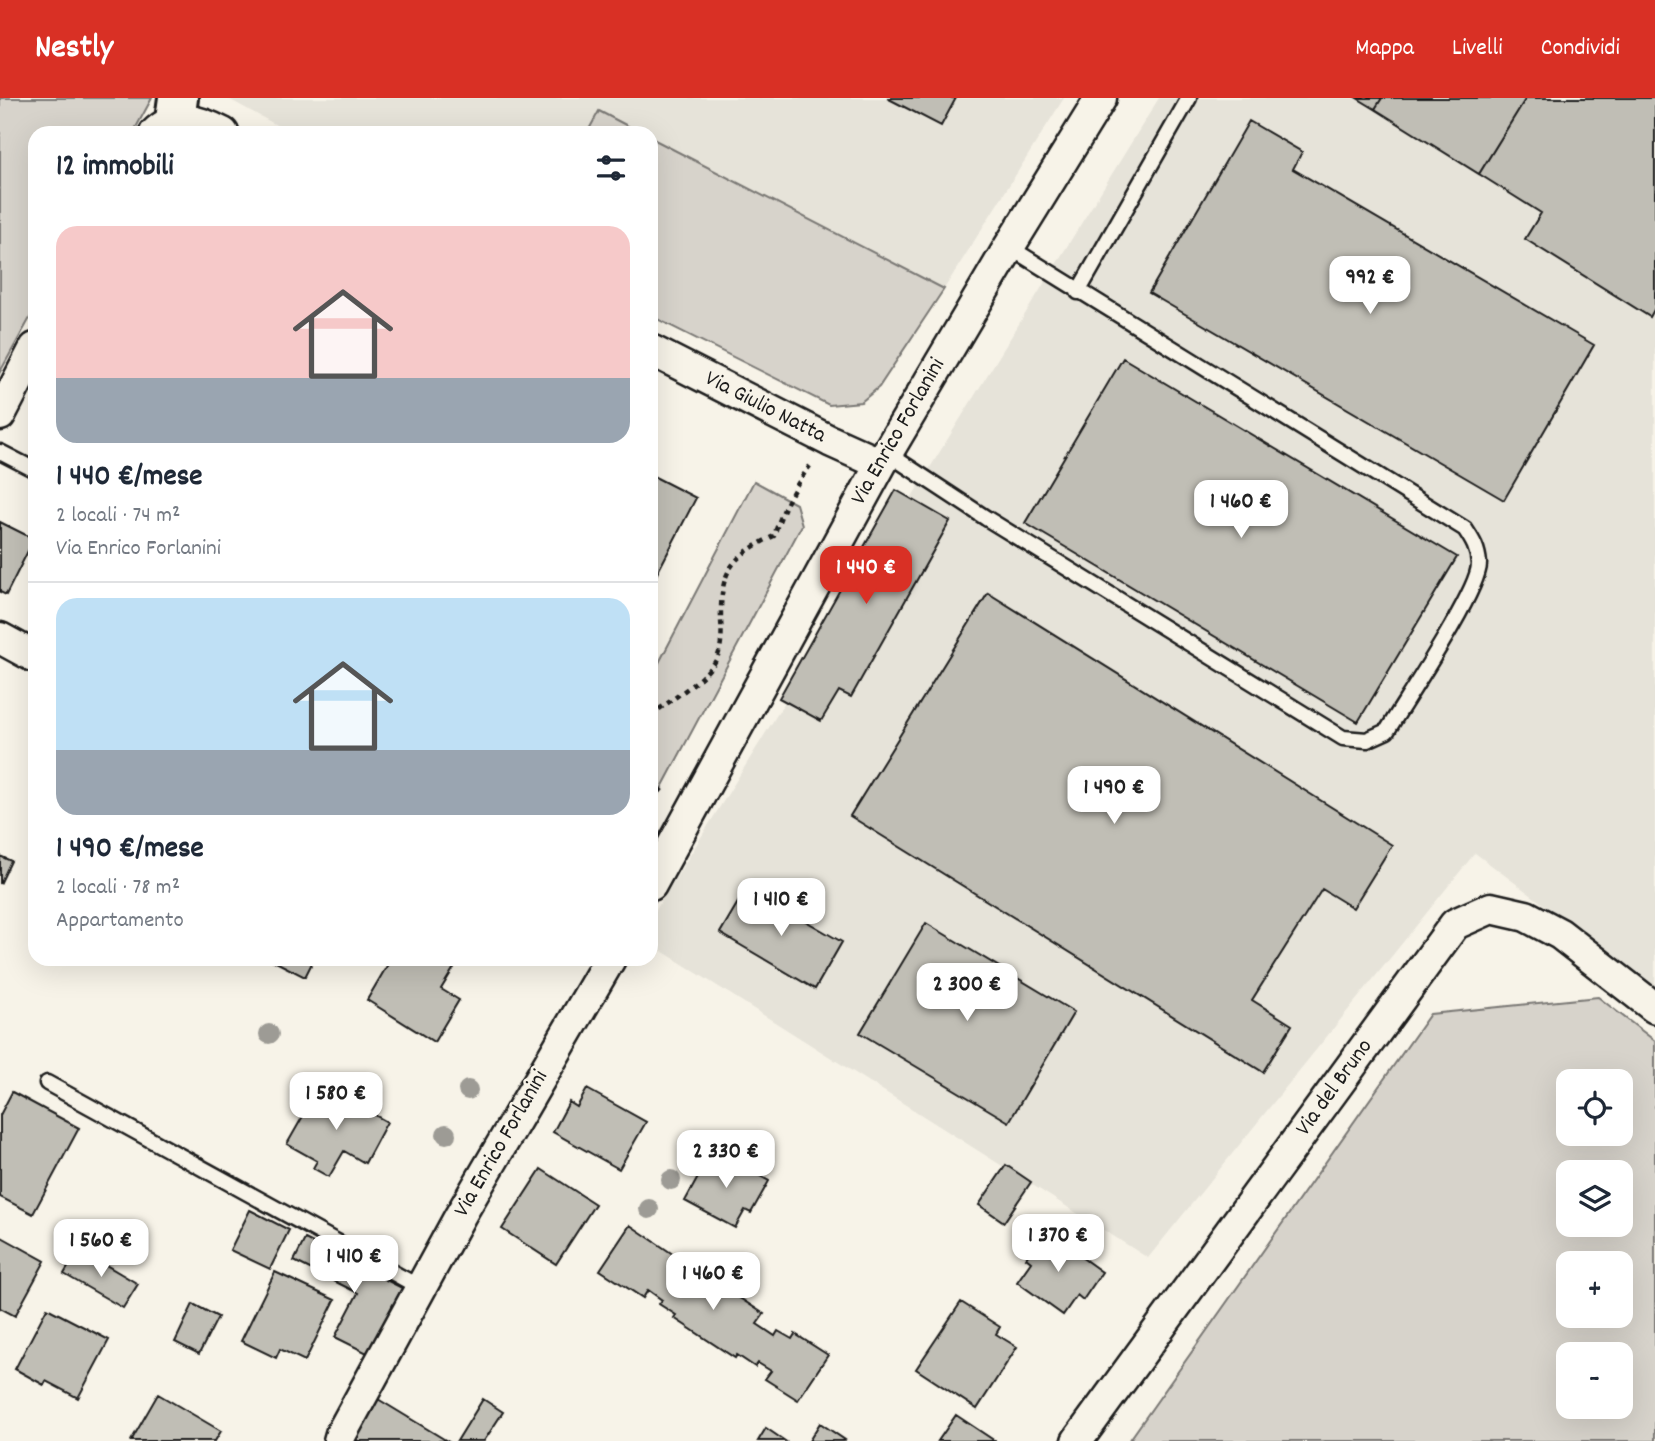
<!DOCTYPE html>
<html lang="it">
<head>
<meta charset="utf-8">
<style>
  body { margin:0; font-family:Dekko,sans-serif; background:#f2f2f3; color:#1f2937; height:100vh; display:flex; flex-direction:column; font-size:26px; white-space:nowrap }
  * { box-sizing:border-box; margin:0 }
  p { font-size:23px; color:#747a83 }
  .icon { flex:none; width:38px; height:38px; fill:none; stroke:currentColor; stroke-width:2; stroke-linecap:round; stroke-linejoin:round }
  .map { position:relative; flex:1; overflow:hidden }
  .drawer { position:absolute; left:28px; top:28px; width:630px; height:840px; display:flex; flex-direction:column; background:#fff; border-radius:21px; box-shadow:0 7px 28px #0002 }
  .drawer>* { flex:none }
  .buttons { position:absolute; left:1556px; top:971px; display:grid; gap:14px }
  .buttons a { display:grid; place-items:center; width:77px; height:77px; border-radius:14px; background:#fff; box-shadow:0 7px 28px #0002; font-size:35px }
  .price { position:absolute; translate:-50% -60px; padding:0 16px; border-radius:14px; background:#fff; color:#222; font-size:23px; line-height:46px; filter:drop-shadow(0 2px 4px #0008) }
  .price::after { content:''; position:absolute; left:50%; top:42px; width:21px; height:16px; margin-left:-10px; background:inherit; clip-path:polygon(0 0,100% 0,50% 100%) }
  .price.current { background:#d93025; color:#fff }
  ul { padding:0; list-style:none }
  li { display:grid; align-content:center; gap:14px; height:371px; padding:0 28px }
  li+li { border-top:2px solid #e0e1e3 }
  li span { display:grid; place-items:center; height:217px; border-radius:21px; color:#555 }
  li>.icon { margin-inline-start:auto }
  span .icon { width:126px; height:126px; fill:#fffc; stroke-width:1 }
  li b { font-size:30px }
  h2 { display:flex; justify-content:space-between; align-items:center; height:84px; padding:0 28px; font-size:30px }
  header { display:flex; align-items:center; gap:42px; box-sizing:border-box; height:98px; padding:0 35px; background:#d93025; color:#fff }
  header strong { font-size:33px }
  nav { display:flex; gap:38px; margin-inline-start:auto; font-size:24px }
  .map>svg:first-child { display:block }
  .built { fill:#e6e3d9 }
  .green { fill:#d7d3cb; stroke:#7a7874; stroke-width:2; fill-rule:evenodd }
  .building { fill:#c0beb5; stroke:#1c1c1c; stroke-width:2 }
  .lines { fill:none; stroke-linecap:round; stroke-linejoin:round }
  .lane-casing { stroke:#1c1c1c; stroke-width:19 }
  .street-casing { stroke:#1c1c1c; stroke-width:35 }
  .secondary-casing { stroke:#1c1c1c; stroke-width:44 }
  .path { stroke:#1c1c1c; stroke-width:4.5; stroke-dasharray:5 5; stroke-linecap:butt }
  .lane { stroke:#f7f3e8; stroke-width:14 }
  .street { stroke:#f7f3e8; stroke-width:30 }
  .secondary { stroke:#f7f3e8; stroke-width:38 }
  .tree { fill:#9d9b95 }
  .labels { text-anchor:middle; dominant-baseline:central; stroke-width:5; stroke-linejoin:round; paint-order:stroke }
  .street-label { font-size:23px; fill:#1c1c1c; stroke:#f7f3e8 }
</style>
</head>
<body>
<header>
<strong>Nestly</strong>
<nav><a>Mappa</a><a>Livelli</a><a>Condividi</a></nav>
</header>
<div class="map">
<svg width="1655" height="1343" viewBox="0 0 1655 1343">
  <rect width="100%" height="100%" fill="#f7f3e8"/>
  <filter id="ink" filterUnits="userSpaceOnUse"><feTurbulence type="fractalNoise" baseFrequency=".0143" numOctaves="2"/><feDisplacementMap in="SourceGraphic" scale="14" xChannelSelector="R" yChannelSelector="G"/><feConvolveMatrix kernelMatrix="1 2 1 2 8 2 1 2 1" color-interpolation-filters="sRGB"/></filter>
  <g filter="url(#ink)">
    <!-- built -->
    <path class="built" d="M 227,0 L 1064,0 L 944,191 L 651,40 L 651,35 L 641,35 L 599,14 L 587,35 L 291,35 Z
      M 1159,0 L 1655,0 L 1655,890 L 1475,755 L 1148,1160 L 651,846 L 651,820 Z"/>
    <!-- green -->
    <path class="green" d="M 0,0 L 152,0 L 133,35 L 35,35 L 35,211 L 0,274 Z
      M 599,13 L 641,35 L 587,35 Z
      M 651,40 L 944,191 L 879,289 L 861,304 L 829,307 L 651,218 Z
      M 754,383 L 796,406 L 802,427 L 651,710 L 651,580 Z
      M 1598,899 L 1655,943 L 1655,1343 L 1129,1343 L 1430,916 ZM 1568,984 L 1620,984 L 1620,1036 L 1568,1036 ZM 1568,1074 L 1620,1074 L 1620,1127 L 1568,1127 ZM 1568,1166 L 1620,1166 L 1620,1218 L 1568,1218 ZM 1620,1256 L 1620,1309 L 1568,1309 L 1568,1256 Z"/>
    <!-- building -->
    <path class="building" d="M 887,0 L 956,0 L 941,28 Z
      M 1357,0 L 1382,0 L 1375,11 Z
      M 1382,0 L 1526,0 L 1479,76 L 1375,11 Z
      M 1526,0 L 1655,0 L 1655,210 L 1650,219 L 1525,141 L 1541,115 L 1479,76 Z
      M 1249,23 L 1302,54 L 1293,71 L 1594,247 L 1504,402 L 1149,195 Z
      M 1123,260 L 1457,459 L 1358,624 L 1025,425 Z
      M 651,377 L 696,400 L 651,487 Z
      M 896,392 L 950,423 L 851,599 L 839,593 L 821,623 L 779,600 Z
      M 0,424 L 34,441 L 6,497 L 0,494 Z
      M 988,495 L 1392,747 L 1353,810 L 1322,791 L 1252,902 L 1292,927 L 1263,974 L 850,718 Z
      M 0,758 L 11,763 L 0,786 Z
      M 747,789 L 842,844 L 815,891 L 720,835 Z
      M 926,825 L 1074,914 L 1009,1024 L 860,935 Z
      M 270,861 L 314,861 L 305,879 Z
      M 391,861 L 427,861 L 431,864 L 432,861 L 443,861 L 455,868 L 441,891 L 459,902 L 434,944 L 367,902 Z
      M 319,990 L 351,1008 L 353,1005 L 387,1024 L 365,1065 L 344,1053 L 329,1079 L 313,1070 L 317,1063 L 287,1046 Z
      M 587,991 L 646,1024 L 619,1071 L 553,1034 L 569,1004 L 577,1009 Z
      M 12,994 L 79,1030 L 33,1116 L 0,1099 L 0,1017 Z
      M 713,1052 L 769,1083 L 751,1115 L 745,1112 L 735,1130 L 685,1103 Z
      M 1006,1067 L 1031,1084 L 1004,1124 L 979,1107 Z
      M 541,1071 L 595,1106 L 556,1166 L 502,1131 Z
      M 250,1112 L 289,1132 L 270,1171 L 230,1152 Z
      M 630,1127 L 686,1165 L 682,1172 L 699,1183 L 703,1176 L 764,1216 L 757,1226 L 775,1238 L 778,1233 L 792,1241 L 795,1236 L 828,1257 L 798,1302 L 765,1281 L 771,1273 L 758,1265 L 755,1269 L 737,1257 L 735,1260 L 674,1220 L 676,1217 L 659,1206 L 662,1202 L 648,1192 L 643,1200 L 600,1172 Z
      M 1045,1133 L 1102,1174 L 1083,1202 L 1077,1197 L 1063,1217 L 1017,1184 L 1031,1164 L 1026,1160 Z
      M 0,1138 L 45,1163 L 15,1218 L 0,1210 Z
      M 305,1141 L 402,1190 L 369,1256 L 335,1239 L 358,1195 L 294,1163 Z
      M 79,1151 L 138,1186 L 123,1210 L 64,1176 Z
      M 275,1174 L 335,1202 L 305,1263 L 280,1251 L 276,1260 L 241,1243 Z
      M 961,1204 L 1000,1229 L 996,1236 L 1017,1249 L 977,1311 L 916,1271 Z
      M 193,1206 L 218,1219 L 199,1256 L 175,1244 Z
      M 47,1210 L 109,1242 L 78,1300 L 46,1283 L 44,1287 L 15,1271 Z
      M 158,1296 L 221,1333 L 215,1343 L 131,1343 Z
      M 373,1298 L 447,1343 L 345,1343 Z
      M 483,1301 L 503,1314 L 484,1343 L 457,1343 Z
      M 956,1317 L 995,1343 L 938,1343 Z
      M 820,1325 L 845,1342 L 844,1343 L 809,1343 Z
      M 766,1330 L 785,1343 L 758,1343 Z"/>
    <g class="lines">
      <!-- lane casing -->
      <g class="lane-casing">
        <path id="lane" d="M 1078,194 L 1189,0
          M 0,354 L 35,372
          M 887,355 L 986,420 L 1343,640 L 1367,642 L 1387,633 C 1405,603 1479,493 1479,466 C 1478,451 1473,443 1465,431 L 1009,149
          M 47,985 L 421,1190"/>
      </g>
      <!-- street casing -->
      <g class="street-casing">
        <path id="street" d="M 155,35 C 176,14 200,23 223,35
          M 651,252 L 830,343 L 881,366
          M 0,317 L 35,250
          M 0,540 L 35,559
          M 651,787 L 887,355 L 1009,149 L 1101,0
          M 339,1343 L 341,1336 L 460,1118 L 610,861
          M 1077,1343 L 1455,826 L 1491,810 L 1526,818 L 1560,836 L 1655,910"/>
      </g>
      <!-- secondary casing -->
      <g class="secondary-casing">
        <path id="secondary" d="M 175,22 L 178,0"/>
      </g>
      <!-- path -->
      <path class="path" d="M 651,617 C 667,605 709,578 717,560 C 722,549 722,534 721,523 C 720,473 730,459 774,438 C 782,412 793,390 810,368
        M 651,684 L 666,697"/>
      <!-- lane -->
      <use href="#lane" class="lane"/>
      <!-- street -->
      <use href="#street" class="street"/>
      <!-- secondary -->
      <use href="#secondary" class="secondary"/>
    </g>
    <!-- trees -->
    <g class="tree">
      <circle cx="269" cy="936" r="10"/>
      <circle cx="468" cy="992" r="10"/>
      <circle cx="446" cy="1036" r="10"/>
      <circle cx="671" cy="1082" r="10"/>
      <circle cx="649" cy="1111" r="10"/>
    </g>
  </g>
  <g class="labels">
    <!-- street labels -->
    <g class="street-label">
      <text transform="translate(765 310) rotate(27)">Via Giulio Natta</text>
      <text transform="translate(899 334) rotate(-60)">Via Enrico Forlanini</text>
      <text transform="translate(1335 990) rotate(-54)">Via del Bruno</text>
      <text transform="translate(502 1046) rotate(-60)">Via Enrico Forlanini</text>
    </g>
  </g>
</svg>
<div class="buttons">
<a><svg class="icon" aria-label="locate" viewBox="0 0 24 24"><circle cx="12" cy="12" r="6"/><path d="M12 2v4M12 18v4M2 12h4M18 12h4"/></svg></a>
<a><svg class="icon" aria-label="layers" viewBox="0 0 24 24"><path d="M12 4l9 5-9 5-9-5zM3 14l9 5 9-5"/></svg></a>
<a>+</a>
<a>−</a>
</div>
<b class="price" style="left:1370px;top:218px">992 €</b>
<b class="price" style="left:1241px;top:442px">1 460 €</b>
<b class="price current" style="left:866px;top:508px">1 440 €</b>
<b class="price" style="left:1114px;top:728px">1 490 €</b>
<b class="price" style="left:781px;top:840px">1 410 €</b>
<b class="price" style="left:967px;top:925px">2 300 €</b>
<b class="price" style="left:336px;top:1034px">1 580 €</b>
<b class="price" style="left:726px;top:1092px">2 330 €</b>
<b class="price" style="left:1058px;top:1176px">1 370 €</b>
<b class="price" style="left:101px;top:1181px">1 560 €</b>
<b class="price" style="left:354px;top:1197px">1 410 €</b>
<b class="price" style="left:713px;top:1214px">1 460 €</b>
<section class="drawer">
<h2>12 immobili<svg class="icon" aria-label="filters" viewBox="0 0 24 24"><path d="M4 7h16M4 17h16"/><circle cx="9" cy="7" r="2"/><circle cx="15" cy="17" r="2"/></svg></h2>
<ul>
<li><span style="background:linear-gradient(#f6c9c9 70%,#9aa5b1 0)"><svg class="icon" aria-label="home" viewBox="0 0 24 24"><path d="M3 11l9-7 9 7M6 9v11h12V9"/></svg></span><div><b>1 440 €/mese</b><p>2 locali · 74 m²</p><p>Via Enrico Forlanini</p></div></li>
<li><span style="background:linear-gradient(#bfe0f5 70%,#9aa5b1 0)"><svg class="icon" aria-label="home" viewBox="0 0 24 24"><path d="M3 11l9-7 9 7M6 9v11h12V9"/></svg></span><div><b>1 490 €/mese</b><p>2 locali · 78 m²</p><p>Appartamento</p></div></li>
</ul>
</section>
</div>
</body>
</html>
